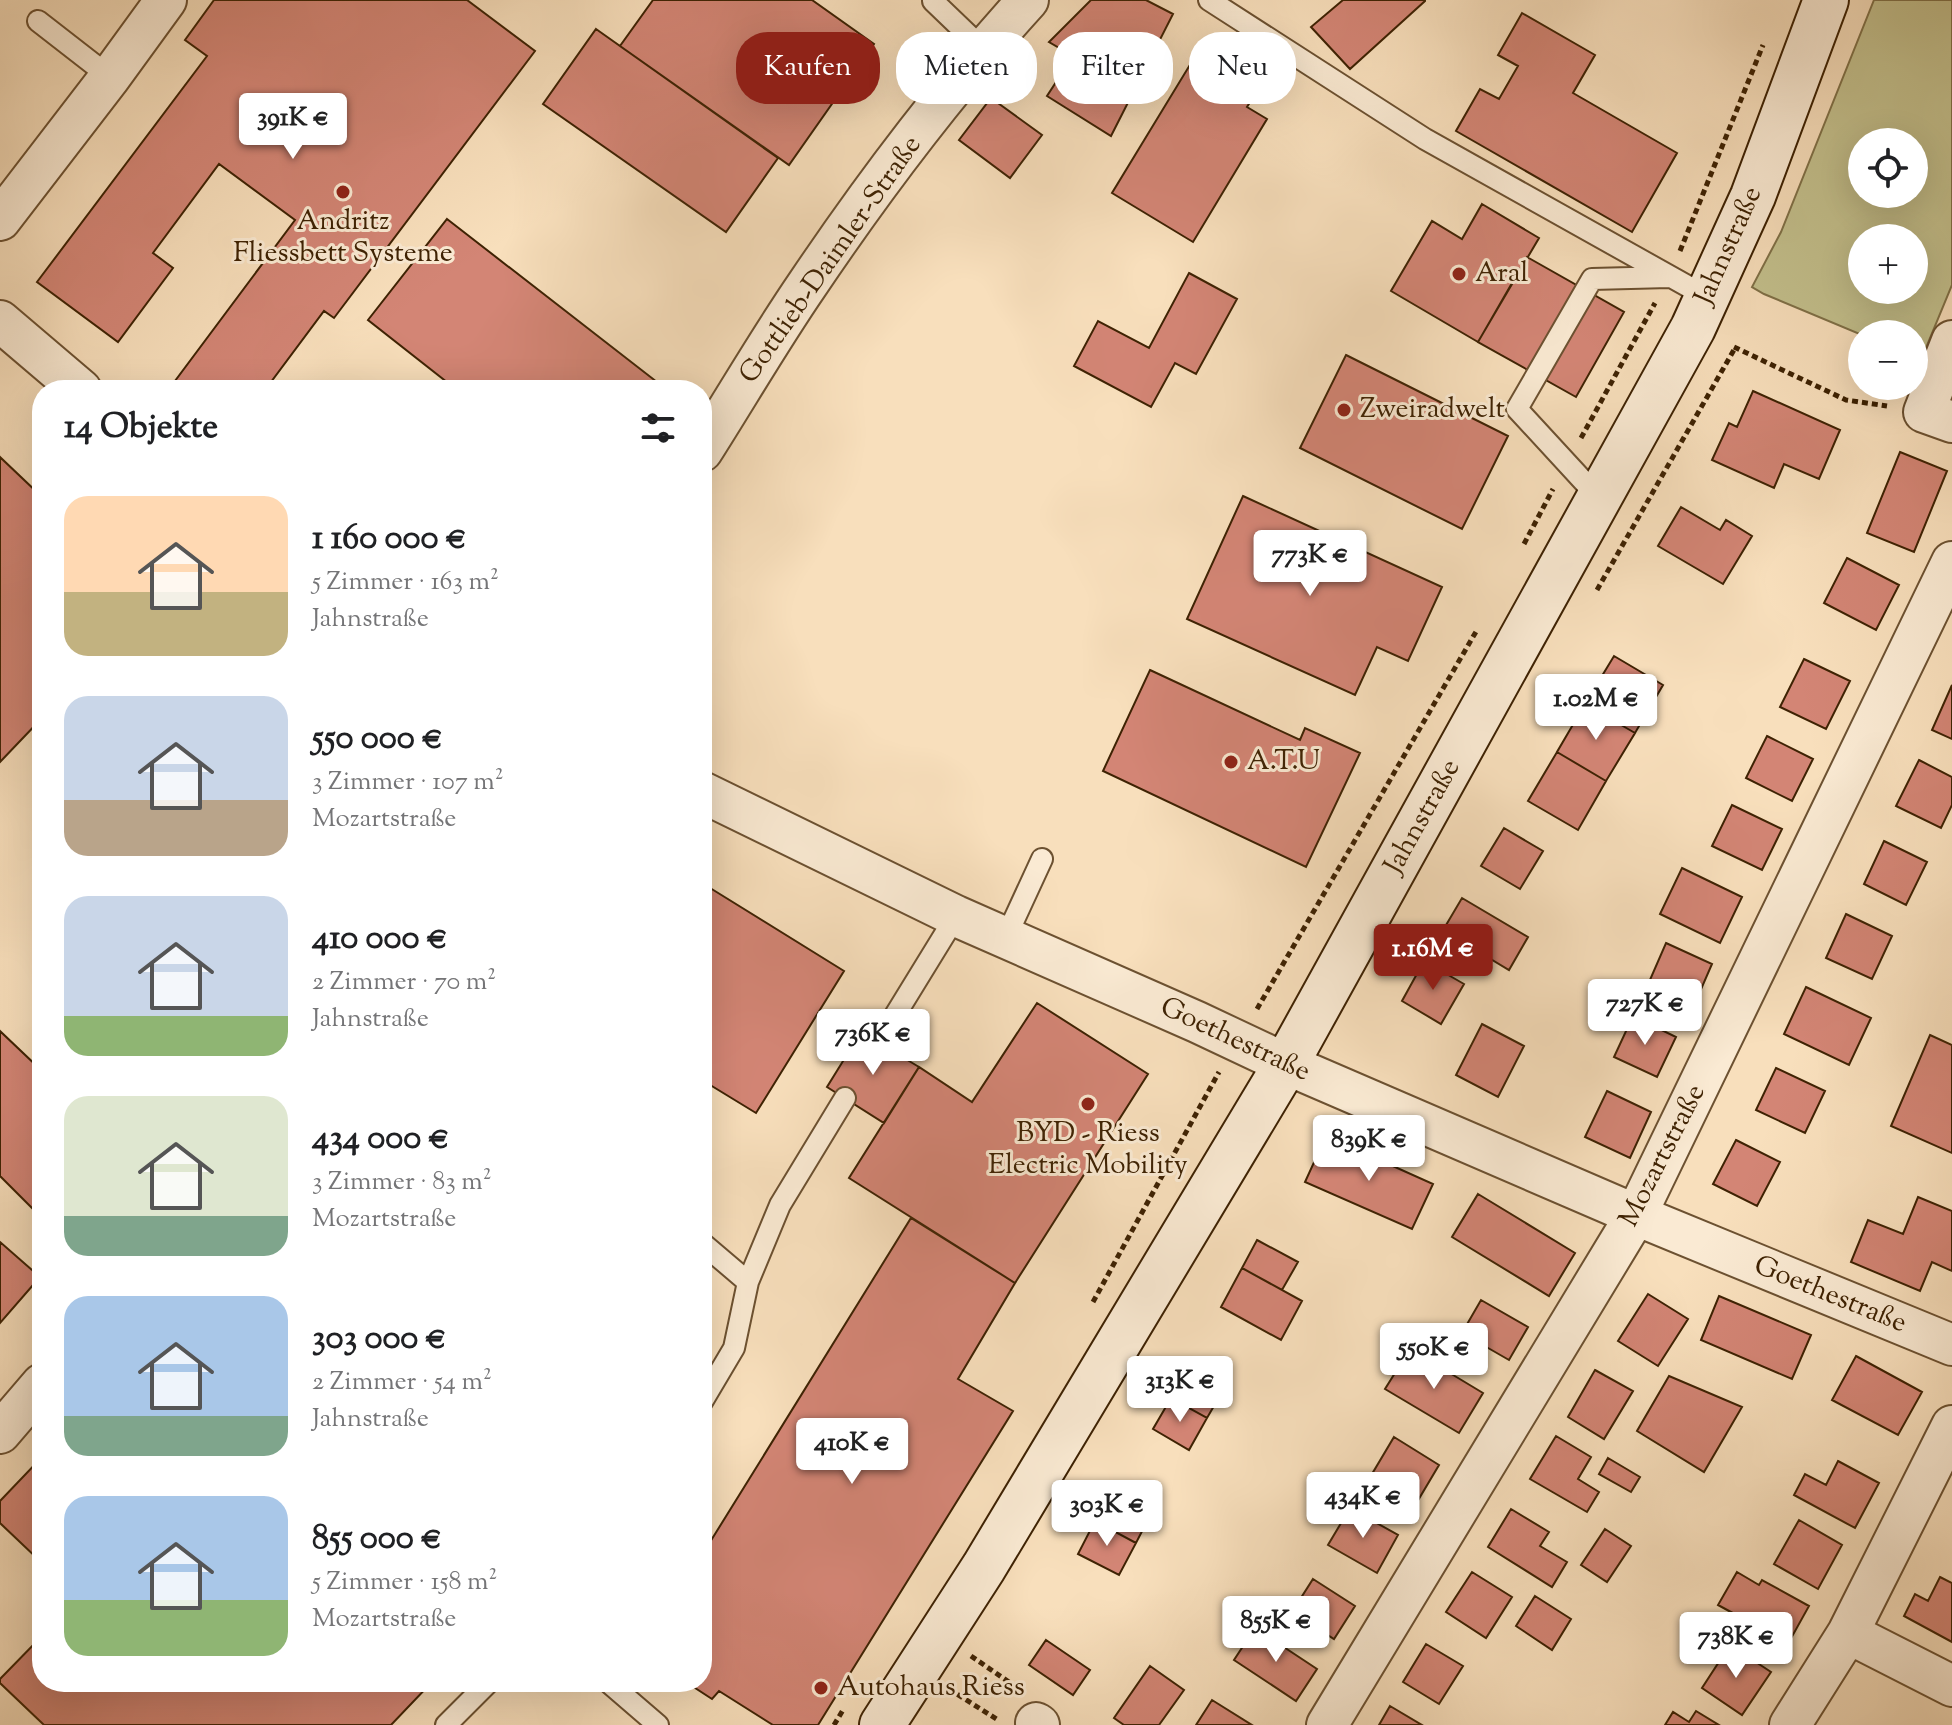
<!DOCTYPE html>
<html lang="de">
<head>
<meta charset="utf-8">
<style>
  body { margin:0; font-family:"Sorts Mill Goudy",serif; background:#f6f6f6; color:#202124; height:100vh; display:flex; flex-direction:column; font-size:30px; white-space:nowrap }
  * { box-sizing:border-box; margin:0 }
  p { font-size:26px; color:#757577 }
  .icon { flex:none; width:44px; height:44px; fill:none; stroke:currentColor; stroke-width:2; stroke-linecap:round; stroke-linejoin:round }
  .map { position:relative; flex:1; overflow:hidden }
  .panel { position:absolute; left:32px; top:380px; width:680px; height:1312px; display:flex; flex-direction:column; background:#fff; border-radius:32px; box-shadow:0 8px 32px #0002 }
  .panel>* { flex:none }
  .guide { position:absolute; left:736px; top:32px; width:760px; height:72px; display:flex; gap:16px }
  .buttons { position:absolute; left:1848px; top:128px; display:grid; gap:16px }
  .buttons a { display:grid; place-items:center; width:80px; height:80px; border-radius:50%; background:#fff; box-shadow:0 8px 32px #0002; font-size:40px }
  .price { position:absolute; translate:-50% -68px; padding:0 18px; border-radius:8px; background:#fff; color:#222; font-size:26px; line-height:52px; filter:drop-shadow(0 2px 4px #0008) }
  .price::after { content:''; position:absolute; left:50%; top:48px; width:24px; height:18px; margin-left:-12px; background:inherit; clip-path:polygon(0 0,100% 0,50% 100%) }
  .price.on { background:#8f2418; color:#fff }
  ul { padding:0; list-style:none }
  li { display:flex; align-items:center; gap:24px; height:200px; padding:0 32px }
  li span { display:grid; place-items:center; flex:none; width:224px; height:160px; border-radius:24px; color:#555 }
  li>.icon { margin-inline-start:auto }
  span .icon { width:96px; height:96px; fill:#fffc; stroke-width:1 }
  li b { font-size:34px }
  h2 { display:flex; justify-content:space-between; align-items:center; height:96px; padding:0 32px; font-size:34px }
  .tag { padding:0 28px; border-radius:32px; background:#fff; box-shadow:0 8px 32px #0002; font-size:28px; line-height:72px }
  .tag.on { background:#8f2418; color:#fff }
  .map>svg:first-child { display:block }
  .green { fill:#c3c08d; stroke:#807148; stroke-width:2; fill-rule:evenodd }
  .building { fill:#d38575; stroke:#3e2203; stroke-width:2 }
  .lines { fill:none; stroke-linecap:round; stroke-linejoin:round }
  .service-casing { stroke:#6c5131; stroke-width:24 }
  .minor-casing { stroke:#6c5131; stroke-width:44 }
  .secondary-casing { stroke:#3e2203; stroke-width:48 }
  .path { stroke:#3e2203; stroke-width:5; stroke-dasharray:6 4; stroke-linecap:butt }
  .service { stroke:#faead3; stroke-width:20 }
  .minor { stroke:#faead3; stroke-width:40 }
  .secondary { stroke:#faead3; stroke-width:44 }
  .poi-dot { fill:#8f2418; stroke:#faead3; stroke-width:3 }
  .labels { text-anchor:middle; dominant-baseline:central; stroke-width:6; stroke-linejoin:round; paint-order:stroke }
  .poi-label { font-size:28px; fill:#3e2203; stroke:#faead3; text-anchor:start }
  .street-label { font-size:28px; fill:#3e2203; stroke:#faead3 }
</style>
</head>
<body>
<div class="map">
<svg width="1952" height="1725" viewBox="0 0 1952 1725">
  <rect width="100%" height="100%" fill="#f8dfbc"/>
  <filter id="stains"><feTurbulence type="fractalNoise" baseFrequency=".0025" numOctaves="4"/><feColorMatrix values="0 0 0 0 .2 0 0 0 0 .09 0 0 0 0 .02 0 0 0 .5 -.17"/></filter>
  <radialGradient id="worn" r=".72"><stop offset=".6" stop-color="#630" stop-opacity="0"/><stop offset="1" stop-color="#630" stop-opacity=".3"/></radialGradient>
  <!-- green -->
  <path class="green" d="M 1874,0 L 1952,0 L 1952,285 L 1921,360 L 1914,357 L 1914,334 L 1862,335 L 1764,294 L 1752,287 L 1781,232 ZM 1862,142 L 1914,142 L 1914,194 L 1862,194 ZM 1862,238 L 1914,238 L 1914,290 L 1862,290 Z"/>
  <!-- building -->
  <path class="building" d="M 214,0 L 467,0 L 535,51 L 334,318 L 324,311 L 265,390 L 179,390 L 172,385 L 295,220 L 219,164 L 153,253 L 173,268 L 118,342 L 37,282 L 207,56 L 185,40 Z
    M 653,0 L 812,0 L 874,44 L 789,165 L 620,46 Z
    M 1091,0 L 1146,0 L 1173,14 L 1111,136 L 1047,96 L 1073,56 L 1049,42 Z
    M 1343,0 L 1425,0 L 1425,1 L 1350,69 L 1311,27 Z
    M 1522,13 L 1595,55 L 1573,93 L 1677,153 L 1632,232 L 1456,131 L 1480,89 L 1499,99 L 1518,66 L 1498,55 Z
    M 596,29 L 778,158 L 726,232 L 543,104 Z
    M 1202,45 L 1263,82 L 1247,107 L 1267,119 L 1193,242 L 1112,193 Z
    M 991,98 L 1042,135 L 1010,178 L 959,140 Z
    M 1482,204 L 1539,238 L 1478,342 L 1391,291 L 1432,221 L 1462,239 Z
    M 447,219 L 666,389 L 665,390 L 457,390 L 368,320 Z
    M 1527,257 L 1624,312 L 1576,397 L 1478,342 Z
    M 1189,273 L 1237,299 L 1196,374 L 1175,363 L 1151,407 L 1074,366 L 1098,321 L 1149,348 Z
    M 1346,355 L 1508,436 L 1462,529 L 1300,448 Z
    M 1753,391 L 1840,430 L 1819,479 L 1784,464 L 1774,488 L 1712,460 L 1729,423 L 1737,427 Z
    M 1900,452 L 1947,471 L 1914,552 L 1867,533 Z
    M 0,457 L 42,497 L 42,718 L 0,762 Z
    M 1243,496 L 1442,587 L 1408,661 L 1377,647 L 1355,695 L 1187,619 Z
    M 1681,507 L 1720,530 L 1726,520 L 1752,536 L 1723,584 L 1658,546 Z
    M 1847,558 L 1899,585 L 1876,630 L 1824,603 Z
    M 1614,656 L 1663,685 L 1635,733 L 1585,704 Z
    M 1804,659 L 1850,681 L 1826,729 L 1780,707 Z
    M 1150,670 L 1300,740 L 1305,728 L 1360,753 L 1306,867 L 1103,771 Z
    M 1952,685 L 1952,739 L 1932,730 Z
    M 1585,704 L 1635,733 L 1606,781 L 1557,752 Z
    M 1767,736 L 1813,759 L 1792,801 L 1746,778 Z
    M 1557,752 L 1606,781 L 1578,830 L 1528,801 Z
    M 1919,760 L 1952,777 L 1952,805 L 1941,828 L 1896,806 Z
    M 1732,805 L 1782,829 L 1762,870 L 1712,846 Z
    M 1504,828 L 1543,851 L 1520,889 L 1481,866 Z
    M 1884,841 L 1927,862 L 1906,905 L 1864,884 Z
    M 1682,868 L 1742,897 L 1720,943 L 1660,914 Z
    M 702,883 L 844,971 L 756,1113 L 702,1080 Z
    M 1462,898 L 1528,937 L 1509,970 L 1479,952 L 1474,959 L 1439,937 Z
    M 1846,914 L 1892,936 L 1872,979 L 1826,958 Z
    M 1666,943 L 1712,964 L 1692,1010 L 1646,989 Z
    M 1424,961 L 1464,984 L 1441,1024 L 1402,1001 Z
    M 1806,987 L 1871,1018 L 1849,1065 L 1784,1034 Z
    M 1037,1003 L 1148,1074 L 1015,1283 L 849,1178 L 919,1067 L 972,1102 Z
    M 1633,1016 L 1676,1037 L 1657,1077 L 1614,1057 Z
    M 1482,1024 L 1524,1046 L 1498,1097 L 1456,1075 Z
    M 0,1031 L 42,1071 L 42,1218 L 0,1176 Z
    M 861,1032 L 919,1067 L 884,1123 L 827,1087 Z
    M 1930,1035 L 1952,1045 L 1952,1153 L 1891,1126 Z
    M 1776,1068 L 1825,1091 L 1805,1133 L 1756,1110 Z
    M 1607,1091 L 1651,1112 L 1630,1158 L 1585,1137 Z
    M 1326,1136 L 1433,1184 L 1412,1229 L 1305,1182 Z
    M 1736,1140 L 1780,1162 L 1757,1206 L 1713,1184 Z
    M 1478,1194 L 1575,1253 L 1549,1296 L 1452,1237 Z
    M 1918,1197 L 1952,1211 L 1952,1271 L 1932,1262 L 1920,1291 L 1851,1262 L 1868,1220 L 1903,1234 Z
    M 911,1218 L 1015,1283 L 958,1379 L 1013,1411 L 818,1725 L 773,1725 L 719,1691 L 712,1699 L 686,1682 L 702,1682 L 702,1555 Z
    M 1257,1240 L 1298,1262 L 1282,1290 L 1242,1268 Z
    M 0,1242 L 40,1277 L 0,1323 Z
    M 1242,1268 L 1302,1301 L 1281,1340 L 1221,1307 Z
    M 1648,1294 L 1688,1319 L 1658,1366 L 1618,1341 Z
    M 1719,1296 L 1811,1335 L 1792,1379 L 1701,1340 Z
    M 1481,1300 L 1528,1327 L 1509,1360 L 1462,1333 Z
    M 1410,1349 L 1483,1393 L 1459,1433 L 1385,1389 Z
    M 1856,1356 L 1922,1392 L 1898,1435 L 1832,1400 Z
    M 1188,1366 L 1225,1387 L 1207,1418 L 1171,1398 Z
    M 1595,1370 L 1633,1391 L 1604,1439 L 1568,1417 Z
    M 1669,1376 L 1742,1407 L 1704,1472 L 1637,1431 Z
    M 1171,1398 L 1207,1418 L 1189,1450 L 1153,1429 Z
    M 1556,1436 L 1591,1457 L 1578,1479 L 1599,1492 L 1587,1512 L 1530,1479 Z
    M 1394,1437 L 1439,1465 L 1417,1502 L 1372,1474 Z
    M 42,1457 L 42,1563 L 0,1523 L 0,1501 Z
    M 1608,1458 L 1640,1477 L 1631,1492 L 1599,1474 Z
    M 1838,1461 L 1879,1483 L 1855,1528 L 1794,1495 L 1805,1474 L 1826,1485 Z
    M 1113,1488 L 1153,1510 L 1136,1543 L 1095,1521 Z
    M 1350,1508 L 1398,1535 L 1377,1573 L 1328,1545 Z
    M 1511,1509 L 1549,1532 L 1540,1546 L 1567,1562 L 1552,1587 L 1488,1547 Z
    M 1799,1520 L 1842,1545 L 1818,1589 L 1774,1564 Z
    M 1095,1521 L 1136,1543 L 1119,1575 L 1078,1554 Z
    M 1605,1529 L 1631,1546 L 1607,1582 L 1581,1565 Z
    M 1472,1572 L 1512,1597 L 1486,1638 L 1446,1612 Z
    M 1737,1572 L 1759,1585 L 1762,1580 L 1809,1606 L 1784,1651 L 1738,1625 L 1742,1618 L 1718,1605 Z
    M 1940,1577 L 1952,1583 L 1952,1642 L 1904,1616 L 1915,1594 L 1928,1601 Z
    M 1313,1579 L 1355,1606 L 1334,1639 L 1292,1612 Z
    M 1535,1596 L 1571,1619 L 1552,1650 L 1516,1626 Z
    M 1255,1628 L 1317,1669 L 1296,1701 L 1234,1660 Z
    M 42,1636 L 42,1682 L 432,1682 L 391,1725 L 44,1725 L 0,1683 L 0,1679 Z
    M 1046,1640 L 1090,1670 L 1073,1695 L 1029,1665 Z
    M 1426,1644 L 1463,1666 L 1439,1704 L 1403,1682 Z
    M 1730,1645 L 1771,1672 L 1742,1715 L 1702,1688 Z
    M 1150,1666 L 1184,1690 L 1159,1725 L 1124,1725 L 1114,1718 Z
    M 1212,1700 L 1252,1725 L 1196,1725 Z
    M 1390,1706 L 1422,1725 L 1379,1725 Z
    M 1696,1711 L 1719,1725 L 1665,1725 L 1673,1712 L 1689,1722 Z"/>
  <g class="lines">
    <!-- service casing -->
    <g class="service-casing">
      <path id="service" d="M 1209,0 L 1425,139 L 1707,297
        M 933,1 L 984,50
        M 38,21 L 110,77
        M 1599,498 L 1517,409 L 1592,279 L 1669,277
        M 1006,937 L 1042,859
        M 878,1043 L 956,916
        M 702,1243 L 748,1282
        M 702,1402 L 734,1348 L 748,1282 L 780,1205 L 845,1098
        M 608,1682 L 658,1725
        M 446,1725 L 489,1682"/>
    </g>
    <!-- minor casing -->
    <g class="minor-casing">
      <path id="minor" d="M 0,220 L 110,77 L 166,0
        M 0,321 L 81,390
        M 1952,341 L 1924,412 L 1952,422
        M 702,451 C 737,396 770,339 807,285 C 873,187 948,88 1028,0
        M 702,792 L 956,916 L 1197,1022 L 1286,1064 L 1636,1215 L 1952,1345
        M 0,1433 L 42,1384
        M 1848,1633 L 1952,1686
        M 1036,1723 L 1039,1725
        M 1327,1725 L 1636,1215 L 1952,562
        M 1790,1725 L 1848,1633 L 1952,1426"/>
    </g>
    <!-- secondary casing -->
    <g class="secondary-casing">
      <path id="secondary" d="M 882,1725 L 984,1567 L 1286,1064 L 1693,328 L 1753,196 L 1826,0"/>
    </g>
    <!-- path -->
    <path class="path" d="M 1680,251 L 1763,45
      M 1734,347 L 1846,400 L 1887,406
      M 1581,438 L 1655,303
      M 1524,544 L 1553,489
      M 1597,590 L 1735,348
      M 1257,1009 L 1477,630
      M 1093,1302 L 1219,1072
      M 971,1656 L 1022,1691
      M 949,1689 L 998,1720
      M 834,1725 L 843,1710"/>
    <!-- service -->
    <use href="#service" class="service"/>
    <!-- minor -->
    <use href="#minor" class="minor"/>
    <!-- secondary -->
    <use href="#secondary" class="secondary"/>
  </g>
  <!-- markers -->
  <g class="poi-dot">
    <circle cx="343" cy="192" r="8"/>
    <circle cx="1459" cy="274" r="8"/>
    <circle cx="1344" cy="410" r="8"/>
    <circle cx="1231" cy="762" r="8"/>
    <circle cx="1088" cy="1104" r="8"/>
    <circle cx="821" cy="1688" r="8"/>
  </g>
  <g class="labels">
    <!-- poi labels -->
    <g class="poi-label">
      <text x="343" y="222" text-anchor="middle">Andritz<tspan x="343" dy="32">Fliessbett Systeme</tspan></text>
      <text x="1475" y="274">Aral</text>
      <text x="1360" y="410">Zweiradwelt</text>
      <text x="1247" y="762">A.T.U</text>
      <text x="1088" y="1134" text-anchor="middle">BYD - Riess<tspan x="1088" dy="32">Electric Mobility</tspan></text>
      <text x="837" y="1688">Autohaus Riess</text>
    </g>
    <!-- street labels -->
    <g class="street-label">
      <text transform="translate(1729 246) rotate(-66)">Jahnstraße</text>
      <text transform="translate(831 260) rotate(-55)">Gottlieb-Daimler-Straße</text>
      <text transform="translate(1423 817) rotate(-61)">Jahnstraße</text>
      <text transform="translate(1235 1040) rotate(25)">Goethestraße</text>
      <text transform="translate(1663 1156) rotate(-63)">Mozartstraße</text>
      <text transform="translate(1830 1295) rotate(22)">Goethestraße</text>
    </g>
  </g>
  <rect width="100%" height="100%" filter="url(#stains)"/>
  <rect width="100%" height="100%" fill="url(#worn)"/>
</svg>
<div class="buttons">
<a><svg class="icon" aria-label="locate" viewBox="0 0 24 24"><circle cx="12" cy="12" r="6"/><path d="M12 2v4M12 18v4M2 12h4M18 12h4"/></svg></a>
<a>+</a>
<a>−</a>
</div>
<b class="price" style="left:293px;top:161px">391K €</b>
<b class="price" style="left:1310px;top:598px">773K €</b>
<b class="price" style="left:1596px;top:742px">1.02M €</b>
<b class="price on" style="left:1433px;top:992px">1.16M €</b>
<b class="price" style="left:1645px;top:1047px">727K €</b>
<b class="price" style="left:873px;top:1077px">736K €</b>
<b class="price" style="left:1369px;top:1183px">839K €</b>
<b class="price" style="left:1434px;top:1391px">550K €</b>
<b class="price" style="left:1180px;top:1424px">313K €</b>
<b class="price" style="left:852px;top:1486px">410K €</b>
<b class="price" style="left:1363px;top:1540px">434K €</b>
<b class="price" style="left:1107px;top:1548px">303K €</b>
<b class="price" style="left:1276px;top:1664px">855K €</b>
<b class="price" style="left:1736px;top:1680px">738K €</b>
<div class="guide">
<a class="tag on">Kaufen</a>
<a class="tag">Mieten</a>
<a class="tag">Filter</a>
<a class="tag">Neu</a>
</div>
<section class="panel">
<h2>14 Objekte<svg class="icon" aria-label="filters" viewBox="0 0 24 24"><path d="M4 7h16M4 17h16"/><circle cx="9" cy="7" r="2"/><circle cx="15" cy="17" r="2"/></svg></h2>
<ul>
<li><span style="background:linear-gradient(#ffd9b3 60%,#c2b280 0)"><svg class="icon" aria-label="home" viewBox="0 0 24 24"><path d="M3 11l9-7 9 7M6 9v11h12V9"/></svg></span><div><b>1 160 000 €</b><p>5 Zimmer · 163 m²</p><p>Jahnstraße</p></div></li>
<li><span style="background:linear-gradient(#c9d6e8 65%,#b9a48a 0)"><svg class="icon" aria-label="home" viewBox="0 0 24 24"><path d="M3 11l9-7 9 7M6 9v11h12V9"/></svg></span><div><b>550 000 €</b><p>3 Zimmer · 107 m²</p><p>Mozartstraße</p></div></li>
<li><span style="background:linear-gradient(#c9d6e8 75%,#8fb573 0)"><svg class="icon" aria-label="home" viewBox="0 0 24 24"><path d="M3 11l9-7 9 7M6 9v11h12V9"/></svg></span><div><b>410 000 €</b><p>2 Zimmer · 70 m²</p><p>Jahnstraße</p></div></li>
<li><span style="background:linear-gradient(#dfe7d0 75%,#7fa58c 0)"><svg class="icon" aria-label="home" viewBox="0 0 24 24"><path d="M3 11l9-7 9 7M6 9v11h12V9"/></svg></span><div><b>434 000 €</b><p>3 Zimmer · 83 m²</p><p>Mozartstraße</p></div></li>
<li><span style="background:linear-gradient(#a9c7e8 75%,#7fa58c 0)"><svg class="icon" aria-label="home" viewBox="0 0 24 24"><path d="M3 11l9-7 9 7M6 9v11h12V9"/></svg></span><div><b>303 000 €</b><p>2 Zimmer · 54 m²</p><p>Jahnstraße</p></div></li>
<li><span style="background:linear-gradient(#a9c7e8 65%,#8fb573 0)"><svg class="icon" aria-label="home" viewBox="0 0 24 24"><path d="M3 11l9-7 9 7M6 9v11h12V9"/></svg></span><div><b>855 000 €</b><p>5 Zimmer · 158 m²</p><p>Mozartstraße</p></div></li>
</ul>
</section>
</div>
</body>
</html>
